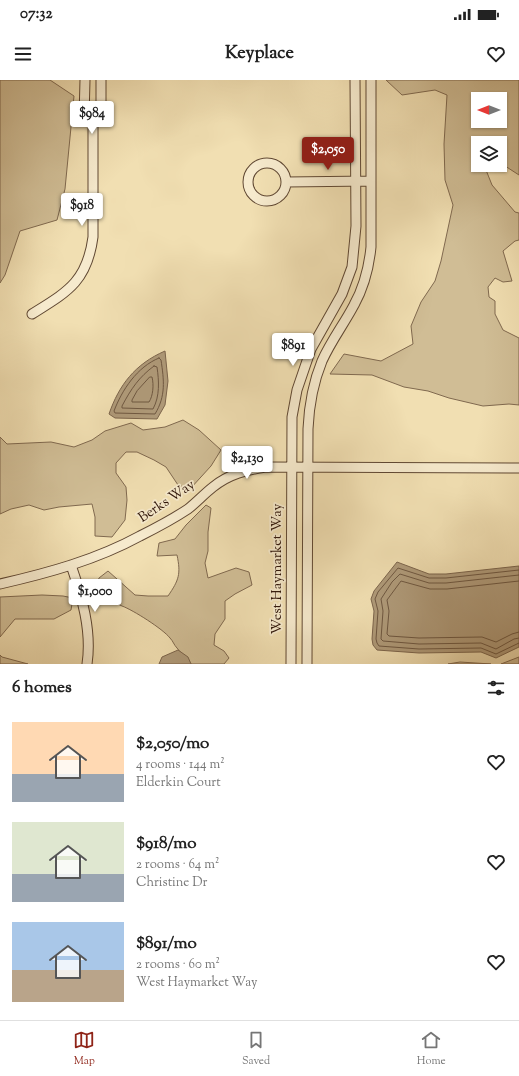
<!DOCTYPE html>
<html lang="en">
<head>
<meta charset="utf-8">
<style>
  body { margin:0; font-family:"Sorts Mill Goudy",serif; background:#f2f2f2; color:#222; height:100vh; display:flex; flex-direction:column; font-size:15px; white-space:nowrap }
  * { box-sizing:border-box; margin:0 }
  p { font-size:13px; color:#767676 }
  .icon { flex:none; width:22px; height:22px; fill:none; stroke:currentColor; stroke-width:2; stroke-linecap:round; stroke-linejoin:round }
  .map { position:relative; height:584px; overflow:hidden }
  .sheet { display:flex; flex-direction:column; background:#fff; flex:1 }
  .sheet>* { flex:none }
  .needle { width:26px; rotate:270deg }
  .buttons { position:absolute; left:471px; top:12px; display:grid; gap:8px }
  .buttons a { display:grid; place-items:center; width:36px; height:36px; border-radius:0px; background:#fff; box-shadow:0 1px 3px #0004; font-size:20px }
  .price { position:absolute; translate:-50% -34px; padding:0 9px; border-radius:4px; background:#fff; color:#222; font-size:13px; line-height:26px; filter:drop-shadow(0 1px 2px #0008) }
  .price::after { content:''; position:absolute; left:50%; top:24px; width:12px; height:9px; margin-left:-6px; background:inherit; clip-path:polygon(0 0,100% 0,50% 100%) }
  .price.selected { background:#8f2418; color:#fff }
  ul { padding:0; list-style:none }
  li { display:flex; align-items:center; gap:12px; height:100px; padding:0 12px }
  li span { display:grid; place-items:center; flex:none; width:112px; height:80px; border-radius:0px; color:#555 }
  li>.icon { margin-inline-start:auto }
  span .icon { width:48px; height:48px; fill:#fffc; stroke-width:1 }
  li b { font-size:17px }
  h2 { display:flex; justify-content:space-between; align-items:center; height:48px; padding:0 12px; font-size:17px }
  .status { display:flex; justify-content:space-between; align-items:center; height:28px; padding:0 20px; background:#fff; direction:ltr }
  .status svg { height:11px; fill:currentColor }
  header { display:flex; justify-content:space-between; align-items:center; height:52px; padding:0 12px; background:#fff; font-size:18px; font-weight:700 }
  .dock { display:flex; justify-content:space-around; align-items:center; height:56px; border-top:1px solid #e0e0e0; background:#fff; font-size:11px; color:#767676 }
  .dock a { display:grid; justify-items:center; gap:2px }
  .dock .selected { color:#8f2418 }
  .map>svg:first-child { display:block }
  .green { fill:#d0bd95; stroke:#80694f; fill-rule:evenodd }
  .water { fill:#af9a79; stroke:#7c654c }
  .lines { fill:none; stroke-linecap:round; stroke-linejoin:round }
  .shore { stroke:#6f5841; stroke-width:1 }
  .minor-casing { stroke:#604833; stroke-width:11 }
  .minor { stroke:#f6eacd; stroke-width:9 }
  .labels { text-anchor:middle; dominant-baseline:central; stroke-width:3.5; stroke-linejoin:round; paint-order:stroke }
  .street-label { font-size:14px; fill:#2f1509; stroke:#f6eacd }
</style>
</head>
<body>
<div class="status"><b>07:32</b><svg viewBox="0 0 49 12"><path d="M0 12V9h3v3zM5 12V6h3v6zM10 12V3h3v9zM15 12V0h3v12zM26 1h20v11H26zM47 4h2v5h-2z"/></svg></div>
<header><svg class="icon" aria-label="menu" viewBox="0 0 24 24"><path d="M4 6h16M4 12h16M4 18h16"/></svg>Keyplace<svg class="icon" aria-label="heart" viewBox="0 0 24 24"><path d="M12 20l-8-8c-3-5 5-10 8-4 3-6 11-1 8 4z"/></svg></header>
<div class="map">
<svg width="519" height="584" viewBox="0 0 519 584">
  <rect width="100%" height="100%" fill="#f1dfb2"/>
  <filter id="stains"><feTurbulence type="fractalNoise" baseFrequency=".005" numOctaves="4"/><feColorMatrix values="0 0 0 0 .2 0 0 0 0 .09 0 0 0 0 .02 0 0 0 .5 -.17"/></filter>
  <radialGradient id="worn" r=".72"><stop offset=".6" stop-color="#630" stop-opacity="0"/><stop offset="1" stop-color="#630" stop-opacity=".3"/></radialGradient>
  <!-- green -->
  <path class="green" d="M 0,0 L 50,0 L 74,16 L 65,109 L 57,140 L 20,151 L 5,195 L 0,203 Z
    M 386,0 L 519,0 L 519,95 L 502,84 L 500,84 L 500,63 L 478,63 L 478,85 L 484,85 L 492,105 L 515,132 L 519,133 L 519,160 L 515,161 L 503,171 L 512,201 L 503,202 L 495,198 L 488,207 L 489,217 L 495,221 L 495,234 L 503,250 L 519,258 L 519,325 L 509,324 L 483,326 L 449,318 L 428,311 L 404,307 L 372,295 L 330,294 L 344,274 L 381,281 L 413,264 L 411,246 L 421,222 L 435,201 L 441,181 L 453,125 L 445,100 L 444,64 L 447,15 L 435,10 L 402,15 ZM 478,19 L 500,19 L 500,41 L 478,41 Z
    M 183,340 L 199,350 L 221,370 L 211,386 L 190,409 L 178,405 L 166,387 L 154,380 L 137,372 L 126,372 L 116,383 L 116,393 L 126,407 L 127,420 L 125,440 L 112,457 L 95,456 L 95,437 L 92,424 L 59,427 L 44,430 L 29,425 L 11,429 L 0,434 L 0,357 L 7,364 L 51,362 L 74,367 L 92,360 L 105,351 L 131,343 L 143,350 L 165,347 Z
    M 206,425 L 211,428 L 208,452 L 208,471 L 205,483 L 208,498 L 236,488 L 249,492 L 252,505 L 235,514 L 225,521 L 225,539 L 215,554 L 214,565 L 224,571 L 229,578 L 224,584 L 191,584 C 186,574 183,576 177,568 C 174,565 173,561 170,558 C 163,549 133,530 122,526 C 112,521 103,520 94,513 L 99,498 L 108,491 L 135,515 L 148,516 L 168,516 C 179,500 181,494 177,475 L 157,476 L 159,463 L 175,459 L 186,445 Z
    M 42,515 L 63,516 L 73,518 L 71,530 L 54,539 L 15,539 L 0,557 L 0,517 Z
    M 0,575 L 2,577 L 28,584 L 0,584 Z
    M 519,577 L 519,584 L 501,584 Z
    M 460,582 L 491,584 L 448,584 Z"/>
  <!-- water -->
  <path class="water" d="M 165,271 L 168,301 L 165,325 L 157,339 L 115,338 L 109,334 C 119,305 135,284 165,271 Z
    M 397,482 L 429,494 L 446,494 L 519,486 L 519,567 L 496,578 L 481,572 L 419,573 L 377,570 L 373,565 L 372,559 L 374,531 L 371,519 L 374,511 Z
    M 178,570 L 188,577 L 191,584 L 159,584 L 162,577 Z"/>
  <g class="lines">
    <!-- shore -->
    <path class="shore" d="M 159,278 L 161,280 C 164,300 166,316 155,334 L 115,333 L 114,331 C 122,310 137,287 159,278 Z
      M 154,286 L 157,287 C 159,301 160,316 153,329 L 122,328 L 122,326 C 131,309 139,297 154,286 Z
      M 150,297 L 152,297 C 154,305 153,316 149,322 L 132,322 L 132,320 L 137,311 Z
      M 519,490 L 446,498 L 429,498 L 398,488 L 378,512 L 375,519 L 378,531 L 376,559 L 377,563 L 379,566 L 419,569 L 481,568 L 496,574 L 519,563
      M 519,495 L 446,503 L 429,503 L 400,494 L 392,502 L 381,519 L 383,531 L 381,559 L 383,561 L 419,564 L 481,563 L 496,569 L 514,559 L 519,558
      M 519,501 L 447,509 L 430,509 L 401,501 L 387,520 L 389,531 L 387,554 L 389,556 L 419,558 L 482,557 L 496,562 L 512,554 L 519,552"/>
    <!-- minor casing -->
    <g class="minor-casing">
      <path id="minor" d="M 85,0 L 84,38 L 93,44 L 101,37 L 101,0
        M248 102a19 19 0 1 1 38 0a19 19 0 1 1-38 0Z
        M 286,102 L 371,101
        M 32,234 C 67,212 87,202 93,157 L 93,44
        M 71,485 C 82,517 92,551 87,584
        M 0,504 C 48,493 96,480 140,456 C 156,448 173,439 188,429 C 197,422 204,414 213,407 C 229,394 246,390 266,387 L 519,388
        M 291,584 L 292,337 L 297,310 L 311,269 L 342,214 L 352,187 L 356,146 L 355,0
        M 307,584 L 308,349 C 309,326 313,303 322,281 C 331,261 344,244 354,225 C 364,207 369,187 371,167 L 371,0"/>
    </g>
    <!-- minor -->
    <use href="#minor" class="minor"/>
  </g>
  <g class="labels">
    <!-- street labels -->
    <g class="street-label">
      <text transform="translate(167 422) rotate(-34)">Berks Way</text>
      <text transform="translate(278 489) rotate(-90)">West Haymarket Way</text>
    </g>
  </g>
  <rect width="100%" height="100%" filter="url(#stains)"/>
  <rect width="100%" height="100%" fill="url(#worn)"/>
</svg>
<div class="buttons">
<a><svg class="needle" viewBox="-14 -14 28 28"><path d="M0-13l5 13h-10z" fill="#e53935"/><path d="M0 13l5-13h-10z" fill="#767676"/></svg></a>
<a><svg class="icon" aria-label="layers" viewBox="0 0 24 24"><path d="M12 4l9 5-9 5-9-5zM3 14l9 5 9-5"/></svg></a>
</div>
<b class="price" style="left:92px;top:55px">$984</b>
<b class="price selected" style="left:328px;top:91px">$2,050</b>
<b class="price" style="left:82px;top:147px">$918</b>
<b class="price" style="left:293px;top:287px">$891</b>
<b class="price" style="left:247px;top:400px">$2,130</b>
<b class="price" style="left:95px;top:533px">$1,000</b>
</div>
<section class="sheet">
<h2>6 homes<svg class="icon" aria-label="filters" viewBox="0 0 24 24"><path d="M4 7h16M4 17h16"/><circle cx="9" cy="7" r="2"/><circle cx="15" cy="17" r="2"/></svg></h2>
<ul>
<li><span style="background:linear-gradient(#ffd9b3 65%,#9aa5b1 0)"><svg class="icon" aria-label="home" viewBox="0 0 24 24"><path d="M3 11l9-7 9 7M6 9v11h12V9"/></svg></span><div><b>$2,050/mo</b><p>4 rooms · 144 m²</p><p>Elderkin Court</p></div><svg class="icon" aria-label="heart" viewBox="0 0 24 24"><path d="M12 20l-8-8c-3-5 5-10 8-4 3-6 11-1 8 4z"/></svg></li>
<li><span style="background:linear-gradient(#dfe7d0 65%,#9aa5b1 0)"><svg class="icon" aria-label="home" viewBox="0 0 24 24"><path d="M3 11l9-7 9 7M6 9v11h12V9"/></svg></span><div><b>$918/mo</b><p>2 rooms · 64 m²</p><p>Christine Dr</p></div><svg class="icon" aria-label="heart" viewBox="0 0 24 24"><path d="M12 20l-8-8c-3-5 5-10 8-4 3-6 11-1 8 4z"/></svg></li>
<li><span style="background:linear-gradient(#a9c7e8 60%,#b9a48a 0)"><svg class="icon" aria-label="home" viewBox="0 0 24 24"><path d="M3 11l9-7 9 7M6 9v11h12V9"/></svg></span><div><b>$891/mo</b><p>2 rooms · 60 m²</p><p>West Haymarket Way</p></div><svg class="icon" aria-label="heart" viewBox="0 0 24 24"><path d="M12 20l-8-8c-3-5 5-10 8-4 3-6 11-1 8 4z"/></svg></li>
</ul>
</section>
<nav class="dock">
<a class="selected"><svg class="icon" aria-label="map" viewBox="0 0 24 24"><path d="M3 6l6-2 6 2 6-2v14l-6 2-6-2-6 2zM9 4v14M15 6v14"/></svg>Map</a>
<a><svg class="icon" aria-label="saved" viewBox="0 0 24 24"><path d="M7 4h10v16l-5-4-5 4z"/></svg>Saved</a>
<a><svg class="icon" aria-label="home" viewBox="0 0 24 24"><path d="M3 11l9-7 9 7M6 9v11h12V9"/></svg>Home</a>
</nav>
</body>
</html>
